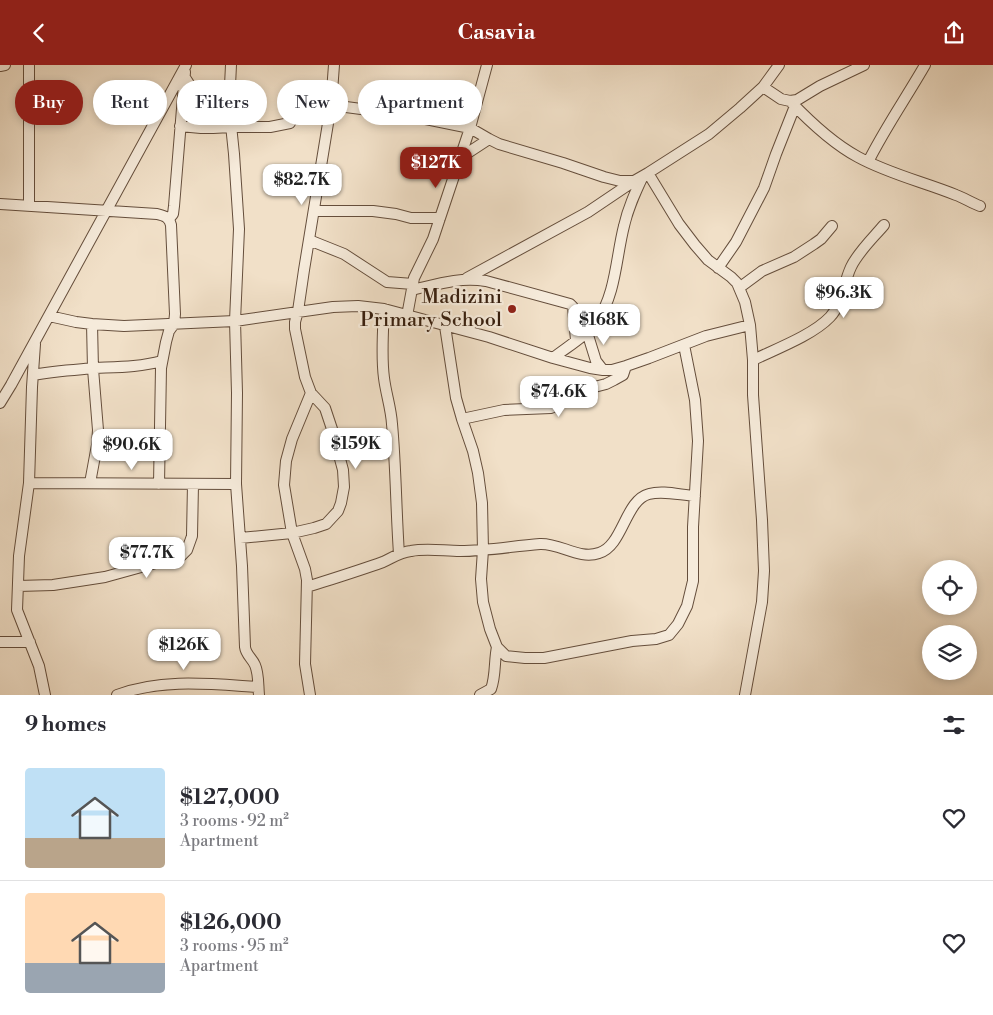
<!DOCTYPE html>
<html lang="en">
<head>
<meta charset="utf-8">
<style>
  body { margin:0; font-family:"Libre Bodoni",serif; background:#f7f7f7; color:#2b2b33; height:100vh; display:flex; flex-direction:column; font-size:19px; white-space:nowrap }
  * { box-sizing:border-box; margin:0 }
  p { font-size:16px; color:#7c7c81 }
  .icon { flex:none; width:28px; height:28px; fill:none; stroke:currentColor; stroke-width:2; stroke-linecap:round; stroke-linejoin:round }
  .map { position:relative; height:630px; overflow:hidden }
  .sheet { display:flex; flex-direction:column; background:#fff; flex:1 }
  .sheet>* { flex:none }
  .hud { position:absolute; left:15px; top:15px; width:500px; height:45px; display:flex; gap:10px }
  .controls { position:absolute; left:922px; top:495px; display:grid; gap:10px }
  .controls a { display:grid; place-items:center; width:55px; height:55px; border-radius:50%; background:#fff; box-shadow:0 2px 8px #0003; font-size:25px }
  .price { position:absolute; translate:-50% -42px; padding:0 11px; border-radius:10px; background:#fff; color:#222; font-size:16px; line-height:32px; filter:drop-shadow(0 1px 2px #0008) }
  .price::after { content:''; position:absolute; left:50%; top:30px; width:15px; height:11px; margin-left:-8px; background:inherit; clip-path:polygon(0 0,100% 0,50% 100%) }
  .price.on { background:#8f2418; color:#fff }
  ul { padding:0; list-style:none }
  li { display:flex; align-items:center; gap:15px; height:125px; padding:0 25px }
  li+li { border-top:1px solid #e1e1e2 }
  li span { display:grid; place-items:center; flex:none; width:140px; height:100px; border-radius:5px; color:#555 }
  li>.icon { margin-inline-start:auto }
  span .icon { width:60px; height:60px; fill:#fffc; stroke-width:1 }
  li b { font-size:21px }
  h2 { display:flex; justify-content:space-between; align-items:center; height:60px; padding:0 25px; font-size:21px }
  .tag { padding:0 18px; border-radius:22px; background:#fff; box-shadow:0 2px 8px #0003; font-size:18px; line-height:45px }
  .tag.on { background:#8f2418; color:#fff }
  header { display:flex; justify-content:space-between; align-items:center; height:65px; padding:0 25px; background:#8f2418; color:#fff; font-size:22px; font-weight:600 }
  .map>svg:first-child { display:block }
  .lines { fill:none; stroke-linecap:round; stroke-linejoin:round }
  .minor-casing { stroke:#654e3c; stroke-width:12 }
  .minor { stroke:#f6ebdb; stroke-width:10 }
  .poi-dot { fill:#8f2418; stroke:#f6ebdb; stroke-width:2 }
  .labels { text-anchor:middle; dominant-baseline:central; stroke-width:4.5; stroke-linejoin:round; paint-order:stroke }
  .poi-label { font-size:20px; fill:#361e0e; stroke:#f6ebdb; text-anchor:end }
</style>
</head>
<body>
<header><svg class="icon" aria-label="back" viewBox="0 0 24 24"><path d="M15 5l-7 7 7 7"/></svg>Casavia<svg class="icon" aria-label="share" viewBox="0 0 24 24"><path d="M12 15V3M7 8l5-5 5 5M5 13v7h14v-7"/></svg></header>
<div class="map">
<svg width="993" height="630" viewBox="0 0 993 630">
  <rect width="100%" height="100%" fill="#f1e0c8"/>
  <filter id="stains"><feTurbulence type="fractalNoise" baseFrequency=".004" numOctaves="4"/><feColorMatrix values="0 0 0 0 .2 0 0 0 0 .09 0 0 0 0 .02 0 0 0 .5 -.17"/></filter>
  <radialGradient id="worn" r=".72"><stop offset=".6" stop-color="#630" stop-opacity="0"/><stop offset="1" stop-color="#630" stop-opacity=".3"/></radialGradient>
  <g class="lines">
    <!-- minor casing -->
    <g class="minor-casing">
      <path id="minor" d="M 29,0 L 29,140
        M 231,0 L 229,41 L 234,89 L 239,164 L 235,256 L 237,328 L 236,419 L 242,501 L 245,582 C 246,590 252,593 255,600 C 259,609 258,621 259,630
        M 0,1 L 5,0
        M 184,11 C 197,31 206,46 225,62
        M 763,22 L 781,34 L 790,36 L 797,35 L 820,21 L 864,0
        M 790,36 C 810,57 832,78 858,92 C 889,109 924,117 956,130 C 964,133 972,138 980,141
        M 331,40 L 406,50 L 470,63 L 489,74 L 499,79 L 563,98 L 604,112 L 620,116 L 634,116 L 648,108 L 709,69 L 740,43 L 763,22 L 779,0
        M 180,61 L 201,63 L 213,63 L 231,62 L 270,62 L 290,58
        M 460,93 L 489,74
        M 868,97 C 885,63 906,33 925,0
        M 648,108 L 679,159 L 695,180 L 708,195 L 731,212 L 737,218 L 745,237 L 750,260 L 753,295 L 753,330 L 762,455 L 764,506 L 762,537 L 745,630
        M 0,139 L 157,149 C 165,151 169,152 171,160 L 175,249 L 174,259 L 169,266 L 166,277 L 161,303 L 159,419
        M 314,146 L 373,146 L 396,149 L 411,153 L 440,153
        M 169,154 L 173,149 L 174,141 L 185,7
        M 309,175 L 344,189 L 387,217 L 413,219
        M 718,203 L 736,177 L 764,123 L 776,89 L 795,41
        M 467,213 L 588,147 L 634,116
        M 739,223 L 762,206 L 794,192 L 814,179 L 821,174 L 832,161
        M 412,225 C 438,219 459,212 486,216 L 570,239 L 573,242 L 576,275
        M 384,244 C 383,267 381,291 384,313 C 386,329 391,343 392,359 C 396,402 396,446 399,489
        M 49,251 L 76,257 L 92,259 L 124,261 L 235,256 L 333,242 L 358,241 L 384,244 L 489,272 L 553,293 L 590,303 L 603,305 L 612,305 L 626,301 L 649,293 L 706,271 L 750,260
        M 407,251 L 414,213 L 433,174 L 470,63 L 487,0
        M 445,261 L 456,333 L 462,354 L 473,386 L 478,408 L 482,438 L 483,485 L 481,514 L 483,537 L 490,564 L 497,582 L 506,591 L 525,593 L 544,593 L 632,576 L 656,574 L 669,570 L 678,559 L 687,541 L 693,516 L 693,462 L 698,376 L 695,335 L 684,280
        M 587,267 L 596,296 L 603,305
        M 35,279 L 32,322 L 29,418 L 19,491 L 17,545 L 39,601 L 45,630
        M 553,293 C 567,282 586,271 597,256 C 616,229 616,192 624,161 C 628,143 635,128 643,111
        M 753,295 C 776,284 813,270 830,252 C 843,238 843,219 851,202 C 858,187 873,173 884,160
        M 33,310 C 54,306 74,305 96,303 C 118,302 140,302 162,296
        M 0,338 L 11,320 L 186,0
        M 462,354 L 504,345 L 551,343 L 569,334 L 583,325 L 606,319 L 614,315 L 623,310 L 626,301
        M 29,418 L 236,419
        M 90,418 L 97,380 L 98,365 L 93,304 L 92,259
        M 240,473 L 292,468 L 314,463 L 326,459 L 338,446 L 341,438 L 344,422 L 343,405 L 332,364 L 325,343 L 311,328 L 305,312 L 295,264 L 295,257 L 298,246 L 304,205 L 331,40 L 334,0
        M 18,521 L 53,520 L 105,512 L 181,491 L 187,485 L 192,471 L 193,419
        M 307,522 C 332,514 358,506 383,497 C 392,493 400,487 411,486 C 427,483 444,486 460,486 C 487,486 513,481 540,479 C 560,478 579,495 599,488 C 623,481 625,435 649,429 C 663,425 680,430 695,431
        M 0,577 L 30,577
        M 117,630 C 162,613 211,619 258,622
        M 310,630 L 305,599 L 307,515 L 305,504 L 292,468 L 284,420 L 286,396 L 292,374 L 311,328
        M 480,630 L 491,624 C 496,611 494,595 497,582"/>
    </g>
    <!-- minor -->
    <use href="#minor" class="minor"/>
  </g>
  <!-- markers -->
  <circle class="poi-dot" cx="512" cy="244" r="5"/>
  <g class="labels">
    <!-- poi labels -->
    <g class="poi-label">
      <text x="502" y="232">Madizini<tspan x="502" dy="23">Primary School</tspan></text>
    </g>
  </g>
  <rect width="100%" height="100%" filter="url(#stains)"/>
  <rect width="100%" height="100%" fill="url(#worn)"/>
</svg>
<div class="controls">
<a><svg class="icon" aria-label="locate" viewBox="0 0 24 24"><circle cx="12" cy="12" r="6"/><path d="M12 2v4M12 18v4M2 12h4M18 12h4"/></svg></a>
<a><svg class="icon" aria-label="layers" viewBox="0 0 24 24"><path d="M12 4l9 5-9 5-9-5zM3 14l9 5 9-5"/></svg></a>
</div>
<b class="price on" style="left:436px;top:124px">$127K</b>
<b class="price" style="left:302px;top:141px">$82.7K</b>
<b class="price" style="left:844px;top:254px">$96.3K</b>
<b class="price" style="left:604px;top:281px">$168K</b>
<b class="price" style="left:559px;top:353px">$74.6K</b>
<b class="price" style="left:356px;top:405px">$159K</b>
<b class="price" style="left:132px;top:406px">$90.6K</b>
<b class="price" style="left:147px;top:514px">$77.7K</b>
<b class="price" style="left:184px;top:606px">$126K</b>
<div class="hud">
<a class="tag on">Buy</a>
<a class="tag">Rent</a>
<a class="tag">Filters</a>
<a class="tag">New</a>
<a class="tag">Apartment</a>
</div>
</div>
<section class="sheet">
<h2>9 homes<svg class="icon" aria-label="filters" viewBox="0 0 24 24"><path d="M4 7h16M4 17h16"/><circle cx="9" cy="7" r="2"/><circle cx="15" cy="17" r="2"/></svg></h2>
<ul>
<li><span style="background:linear-gradient(#bfe0f5 70%,#b9a48a 0)"><svg class="icon" aria-label="home" viewBox="0 0 24 24"><path d="M3 11l9-7 9 7M6 9v11h12V9"/></svg></span><div><b>$127,000</b><p>3 rooms · 92 m²</p><p>Apartment</p></div><svg class="icon" aria-label="heart" viewBox="0 0 24 24"><path d="M12 20l-8-8c-3-5 5-10 8-4 3-6 11-1 8 4z"/></svg></li>
<li><span style="background:linear-gradient(#ffd9b3 70%,#9aa5b1 0)"><svg class="icon" aria-label="home" viewBox="0 0 24 24"><path d="M3 11l9-7 9 7M6 9v11h12V9"/></svg></span><div><b>$126,000</b><p>3 rooms · 95 m²</p><p>Apartment</p></div><svg class="icon" aria-label="heart" viewBox="0 0 24 24"><path d="M12 20l-8-8c-3-5 5-10 8-4 3-6 11-1 8 4z"/></svg></li>
</ul>
</section>
</body>
</html>
